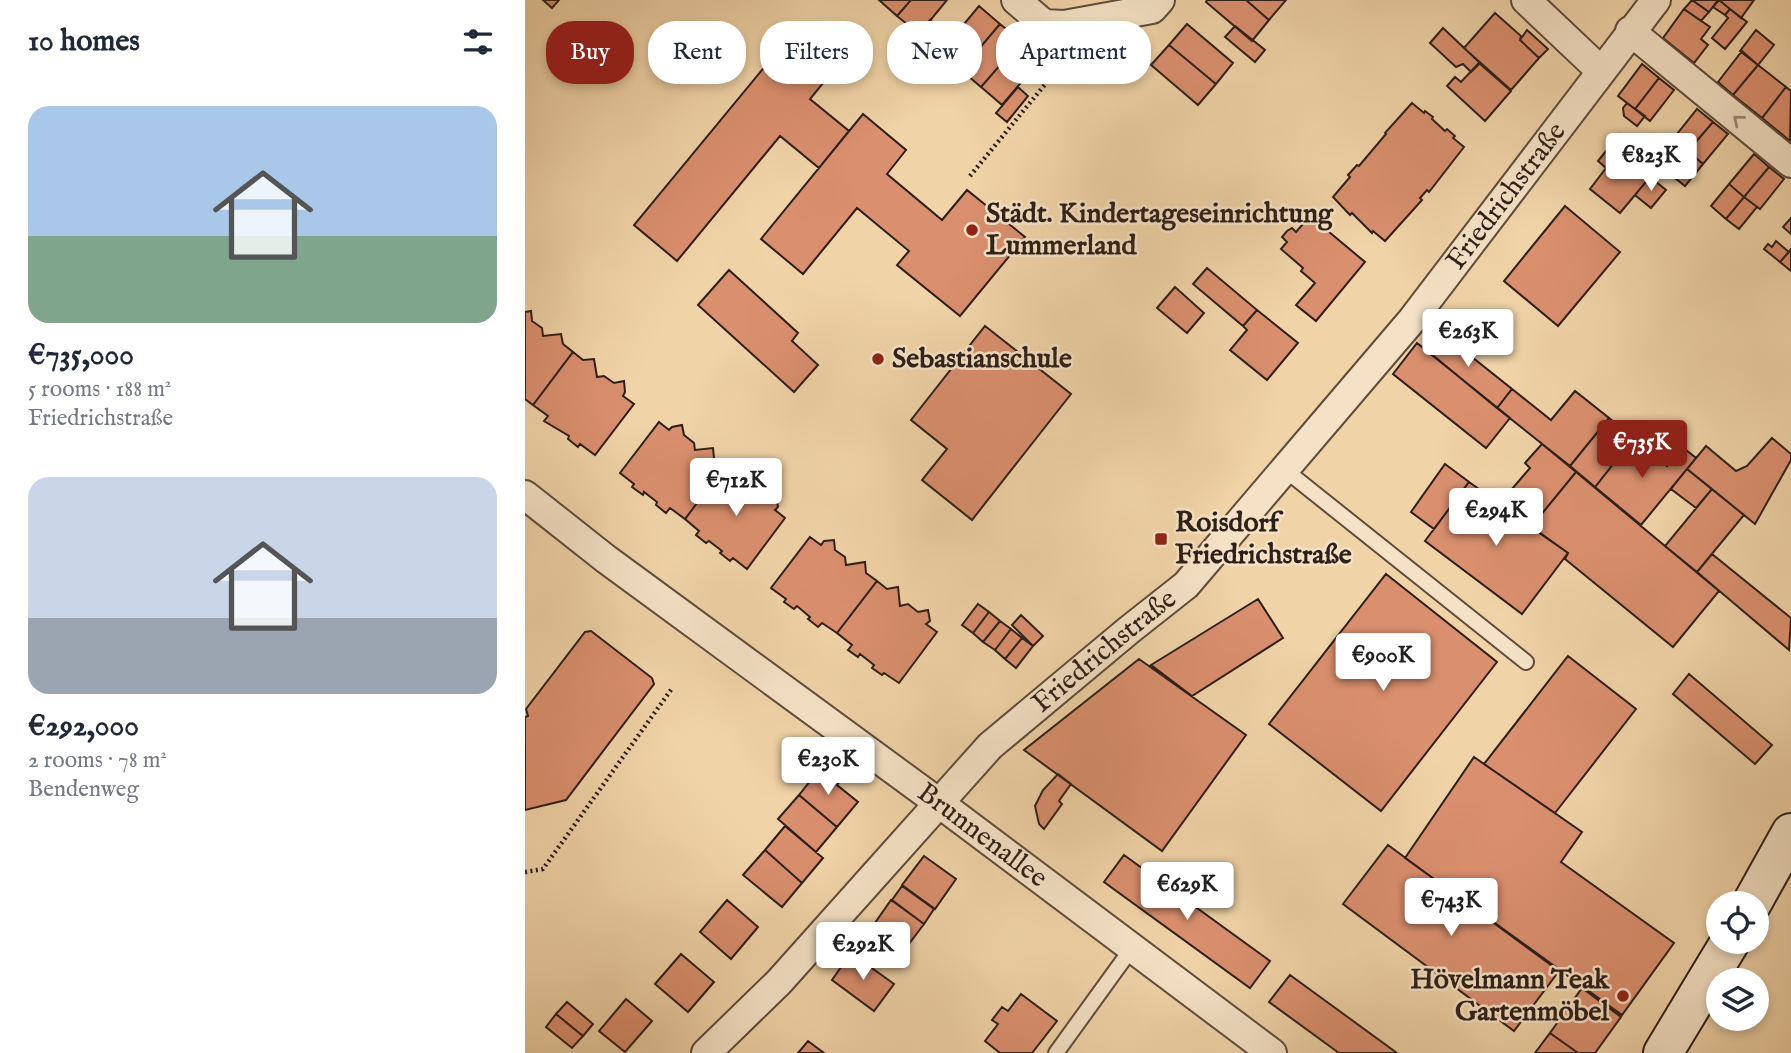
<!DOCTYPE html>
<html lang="en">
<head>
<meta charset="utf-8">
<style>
  body { margin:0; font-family:"IM FELL English",serif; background:#f6f6f7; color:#1f2937; height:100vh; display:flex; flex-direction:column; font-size:26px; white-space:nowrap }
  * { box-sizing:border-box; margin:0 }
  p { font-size:23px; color:#747a83 }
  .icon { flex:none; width:38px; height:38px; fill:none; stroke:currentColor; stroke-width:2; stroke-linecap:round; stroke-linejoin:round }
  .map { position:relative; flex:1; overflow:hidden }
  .panel { display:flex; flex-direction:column; background:#fff; width:525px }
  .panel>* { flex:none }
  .guide { position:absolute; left:21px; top:21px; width:665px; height:63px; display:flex; gap:14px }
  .controls { position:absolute; left:1181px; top:891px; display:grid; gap:14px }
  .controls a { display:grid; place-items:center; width:63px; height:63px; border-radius:50%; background:#fff; box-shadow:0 4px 10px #0003; font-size:35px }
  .price { position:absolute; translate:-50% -60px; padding:0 16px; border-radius:7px; background:#fff; color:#222; font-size:23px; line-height:46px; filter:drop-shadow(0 2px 4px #0008) }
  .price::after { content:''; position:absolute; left:50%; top:42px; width:21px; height:16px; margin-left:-10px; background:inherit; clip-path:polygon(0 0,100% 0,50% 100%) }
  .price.active { background:#8f2418; color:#fff }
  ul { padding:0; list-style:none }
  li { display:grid; align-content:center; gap:14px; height:371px; padding:0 28px }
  li span { display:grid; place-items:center; height:217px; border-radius:21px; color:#555 }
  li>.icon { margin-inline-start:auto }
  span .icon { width:126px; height:126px; fill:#fffc; stroke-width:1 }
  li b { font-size:30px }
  h2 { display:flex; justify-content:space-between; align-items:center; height:84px; padding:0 28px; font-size:30px }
  .chip { padding:0 24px; border-radius:28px; background:#fff; box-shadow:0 4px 10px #0003; font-size:24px; line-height:63px }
  .chip.active { background:#8f2418; color:#fff }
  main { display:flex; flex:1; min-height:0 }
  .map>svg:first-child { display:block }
  .building { fill:#da8f6e; stroke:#2d1f19; stroke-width:2 }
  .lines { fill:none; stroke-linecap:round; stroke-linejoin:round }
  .lane-casing { stroke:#5e4c3c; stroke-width:18 }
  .street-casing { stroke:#5e4c3c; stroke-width:32 }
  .secondary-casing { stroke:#2d1f19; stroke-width:42 }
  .path { stroke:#2d1f19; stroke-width:4.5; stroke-dasharray:2 3.5; stroke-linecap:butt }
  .lane { stroke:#f5e2c6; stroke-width:14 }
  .street { stroke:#f5e2c6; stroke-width:28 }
  .secondary { stroke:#f5e2c6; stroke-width:38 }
  .oneway { stroke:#9b8a78 }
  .poi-dot { fill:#8f2418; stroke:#f5e2c6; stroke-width:2.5 }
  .labels { text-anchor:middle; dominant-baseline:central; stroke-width:5; stroke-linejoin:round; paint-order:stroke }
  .street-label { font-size:28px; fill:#2d1f19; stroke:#f5e2c6 }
  .poi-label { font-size:28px; font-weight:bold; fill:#2d1f19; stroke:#f5e2c6; text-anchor:start }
</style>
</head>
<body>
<main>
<section class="panel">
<h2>10 homes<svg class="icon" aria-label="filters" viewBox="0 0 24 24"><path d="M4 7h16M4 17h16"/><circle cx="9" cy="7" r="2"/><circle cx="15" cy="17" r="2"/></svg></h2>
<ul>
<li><span style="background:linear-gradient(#a9c7e8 60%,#7fa58c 0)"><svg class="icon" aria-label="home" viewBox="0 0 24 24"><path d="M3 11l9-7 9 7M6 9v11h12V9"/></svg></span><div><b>€735,000</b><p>5 rooms · 188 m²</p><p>Friedrichstraße</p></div></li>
<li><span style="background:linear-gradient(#c9d6e8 65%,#9aa5b1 0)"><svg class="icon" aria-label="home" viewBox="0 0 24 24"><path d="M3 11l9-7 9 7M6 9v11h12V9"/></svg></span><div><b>€292,000</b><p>2 rooms · 78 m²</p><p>Bendenweg</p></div></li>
</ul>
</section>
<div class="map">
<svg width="1266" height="1053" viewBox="0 0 1266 1053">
  <rect width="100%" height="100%" fill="#f0d3a7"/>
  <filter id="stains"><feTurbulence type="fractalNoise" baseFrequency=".00286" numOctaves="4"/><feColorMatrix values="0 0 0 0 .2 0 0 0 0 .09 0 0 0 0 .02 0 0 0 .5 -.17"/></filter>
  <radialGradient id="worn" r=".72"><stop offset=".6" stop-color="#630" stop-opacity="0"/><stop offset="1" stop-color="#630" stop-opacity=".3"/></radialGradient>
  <!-- building -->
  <path class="building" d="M 18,0 L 34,0 L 27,8 Z
    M 354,0 L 386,0 L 372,16 Z
    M 386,0 L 422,0 L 394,34 L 372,16 Z
    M 682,0 L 721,0 L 744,20 L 727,41 L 681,2 Z
    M 721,0 L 761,0 L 744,20 Z
    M 1167,0 L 1184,12 L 1176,21 L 1159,9 Z
    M 1167,0 L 1193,0 L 1184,12 Z
    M 1194,0 L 1229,0 L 1216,18 Z
    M 1194,0 L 1205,9 L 1200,15 L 1188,7 Z
    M 454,6 L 475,24 L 436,70 L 415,53 Z
    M 1159,9 L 1185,27 L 1176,39 L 1183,45 L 1169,63 L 1138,38 Z
    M 1205,9 L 1222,22 L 1200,49 L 1187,38 L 1203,18 L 1200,15 Z
    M 970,13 L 996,36 L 995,40 L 1014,58 L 986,90 L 939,48 Z
    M 405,20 L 416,29 L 398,51 L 387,42 Z
    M 475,24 L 496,41 L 456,87 L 436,70 Z
    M 662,24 L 708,63 L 691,84 L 644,45 Z
    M 710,26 L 740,50 L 730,62 L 700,37 Z
    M 918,28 L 955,63 L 946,72 L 938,64 L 931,67 L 905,43 Z
    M 416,29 L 428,39 L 408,60 L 398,51 Z
    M 1002,30 L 1023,49 L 1014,58 L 995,40 Z
    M 1231,30 L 1249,45 L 1233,65 L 1215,51 Z
    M 265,36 L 308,71 L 285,99 L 324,131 L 294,168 L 255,136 L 152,261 L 109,225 Z
    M 496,41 L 516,59 L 477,105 L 456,87 Z
    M 644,45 L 691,84 L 673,105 L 626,65 Z
    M 1217,51 L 1233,65 L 1208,95 L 1193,82 Z
    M 954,63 L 986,91 L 960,121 L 922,86 L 930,77 L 936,82 Z
    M 1117,64 L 1134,78 L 1110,109 L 1093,96 Z
    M 1233,65 L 1261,87 L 1237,118 L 1208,95 Z
    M 1134,78 L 1149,90 L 1125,121 L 1110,109 Z
    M 493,87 L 503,96 L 482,122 L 471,113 Z
    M 1261,87 L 1266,91 L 1265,141 L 1237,118 Z
    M 887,103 L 899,113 L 900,111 L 908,117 L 907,119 L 920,131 L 922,129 L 930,136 L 928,138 L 939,147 L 904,192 L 902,190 L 895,198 L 897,200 L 860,241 L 848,231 L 847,233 L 827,213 L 825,215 L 808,197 L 825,177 L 823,175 L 832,165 L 834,166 L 861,134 L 860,133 Z
    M 1102,103 L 1120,116 L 1112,126 L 1099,116 L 1098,108 Z
    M 1172,109 L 1188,122 L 1163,151 L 1148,139 Z
    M 338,114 L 381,150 L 362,174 L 417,220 L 442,190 L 500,237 L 435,316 L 372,265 L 384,251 L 332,208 L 278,274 L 236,239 Z
    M 1188,122 L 1203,134 L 1178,164 L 1163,151 Z
    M 1095,134 L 1124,157 L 1115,168 L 1086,145 Z
    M 1148,139 L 1163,151 L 1156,160 L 1141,147 Z
    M 1086,145 L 1125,177 L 1095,213 L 1065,189 L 1081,168 L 1073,161 Z
    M 1141,147 L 1156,160 L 1145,174 L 1129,161 Z
    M 1163,151 L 1178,164 L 1160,186 L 1145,174 Z
    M 1229,154 L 1244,167 L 1219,197 L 1204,184 Z
    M 1244,167 L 1259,179 L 1235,209 L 1219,197 Z
    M 1125,177 L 1141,190 L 1126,208 L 1110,195 Z
    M 1204,184 L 1219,197 L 1201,219 L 1186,206 Z
    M 1219,197 L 1232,207 L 1214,229 L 1201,219 Z
    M 1040,206 L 1095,252 L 1033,326 L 979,281 Z
    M 785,216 L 840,262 L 791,321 L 771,305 L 790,283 L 776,271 L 778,268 L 756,249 L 762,242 L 757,237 L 762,231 L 767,228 L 771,232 Z
    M 1266,218 L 1266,234 L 1258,227 Z
    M 1251,241 L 1264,252 L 1255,262 L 1239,249 L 1243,244 L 1247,247 Z
    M 1266,249 L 1266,271 L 1255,262 Z
    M 682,268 L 732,310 L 718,326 L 668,284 Z
    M 204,270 L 273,333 L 267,341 L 293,365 L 269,392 L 173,305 Z
    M 650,287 L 679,313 L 662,333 L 632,308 Z
    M 732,310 L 773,343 L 742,380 L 705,350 L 722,330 L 718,326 Z
    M 6,311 L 7,321 L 17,328 L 18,336 L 36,334 L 38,344 L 48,352 L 8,405 L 0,399 L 0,312 Z
    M 460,326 L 546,394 L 447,520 L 397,480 L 422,449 L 386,420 Z
    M 913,330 L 987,389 L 972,408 L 899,348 Z
    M 892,343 L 985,418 L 961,448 L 868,374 Z
    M 48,352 L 58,360 L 69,359 L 72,377 L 79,376 L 89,383 L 99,381 L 100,392 L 98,396 L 109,404 L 70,455 L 55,444 L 53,447 L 43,439 L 44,436 L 19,421 L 23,416 L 8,405 Z
    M 987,389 L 1026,420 L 1050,391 L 1084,418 L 1045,466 L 972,408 Z
    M 1084,418 L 1109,438 L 1070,487 L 1045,466 Z
    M 134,422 L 144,430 L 147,427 L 157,425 L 159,435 L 169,443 L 170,450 L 188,448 L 189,458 L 200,466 L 160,519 L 145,508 L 141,513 L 131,505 L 132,502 L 119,492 L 118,495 L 107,487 L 109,484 L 95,473 Z
    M 1109,438 L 1142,466 L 1157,447 L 1171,458 L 1116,525 L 1070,487 Z
    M 1247,438 L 1266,454 L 1266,460 L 1230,524 L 1162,469 L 1181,446 L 1211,471 L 1222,466 Z
    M 1017,444 L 1051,472 L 1006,527 L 974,504 L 1005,468 L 1000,463 Z
    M 920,464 L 944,482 L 909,529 L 886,512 Z
    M 200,466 L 211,474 L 221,473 L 224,491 L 231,490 L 241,497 L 251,496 L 253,507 L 250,510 L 260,518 L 222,569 L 208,558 L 205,561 L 195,553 L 197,551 L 184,541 L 181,543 L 171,535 L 174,531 L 160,519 Z
    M 1162,469 L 1187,489 L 1171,508 L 1146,489 Z
    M 1051,472 L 1194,591 L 1148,647 L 1040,559 L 1043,553 L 1006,527 Z
    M 944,482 L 1043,553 L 997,614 L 900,541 Z
    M 1187,489 L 1219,515 L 1172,572 L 1140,546 Z
    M 285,537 L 296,545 L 299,541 L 309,540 L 310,550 L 320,557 L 321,565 L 340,562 L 341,573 L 352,581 L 312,633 L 297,623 L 293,627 L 283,619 L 285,617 L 272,606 L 269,609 L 259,602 L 261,599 L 246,588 Z
    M 1187,554 L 1266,618 L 1264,650 L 1172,572 Z
    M 861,574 L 972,662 L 856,811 L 744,724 Z
    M 352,581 L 362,589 L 373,587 L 375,606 L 383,604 L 393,612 L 403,610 L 405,621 L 401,624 L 412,632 L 374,683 L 359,673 L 357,675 L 347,668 L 349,665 L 335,654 L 333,657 L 323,650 L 327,645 L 312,633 Z
    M 733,599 L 758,638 L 667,696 L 626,665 Z
    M 453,604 L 464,612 L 448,633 L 437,625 Z
    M 464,612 L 475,621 L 458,642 L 448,633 Z
    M 496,615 L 518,636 L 508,646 L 487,625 Z
    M 475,621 L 486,629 L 470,650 L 458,642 Z
    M 486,629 L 497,638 L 480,659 L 470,650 Z
    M 66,631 L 127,678 L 129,684 L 41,800 L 0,810 L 0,717 L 3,716 L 1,709 L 60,632 Z
    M 497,638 L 508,646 L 491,668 L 480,659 Z
    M 1043,656 L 1111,709 L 1030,813 L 959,764 Z
    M 614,659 L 721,735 L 637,851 L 499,750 Z
    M 1164,674 L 1247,745 L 1230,764 L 1148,694 Z
    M 949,757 L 1057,832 L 1036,862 L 1149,943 L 1097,1015 L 880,858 Z
    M 298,765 L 316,780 L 312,785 L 333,802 L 312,827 L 274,795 Z
    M 533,774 L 546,784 L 534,801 L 537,804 L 519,829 L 514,824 L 510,806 L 518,790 Z
    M 274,795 L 312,827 L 291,852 L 253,819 Z
    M 260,826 L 298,858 L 277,883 L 240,850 Z
    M 863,845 L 1034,971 L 989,1031 L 818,904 Z
    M 240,850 L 277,883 L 257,907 L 218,875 Z
    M 599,855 L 745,961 L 725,988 L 579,882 Z
    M 399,856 L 431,879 L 410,909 L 377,885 Z
    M 377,886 L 409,909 L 399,924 L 367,900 Z
    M 202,900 L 233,927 L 206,959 L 175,932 Z
    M 366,900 L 399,924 L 377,953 L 345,930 Z
    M 326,953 L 369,984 L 349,1011 L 307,980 Z
    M 156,954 L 189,982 L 163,1012 L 130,984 Z
    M 765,975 L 872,1053 L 814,1053 L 744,1002 Z
    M 1057,988 L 1096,1017 L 1070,1053 L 1053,1053 L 1025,1033 Z
    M 496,994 L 532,1021 L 507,1053 L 475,1053 L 460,1041 L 473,1024 L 467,1020 L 477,1007 L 483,1011 Z
    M 101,999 L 127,1021 L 100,1052 L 74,1031 Z
    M 42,1002 L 68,1024 L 58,1036 L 31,1014 Z
    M 31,1014 L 58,1036 L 47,1048 L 21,1027 Z
    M 1025,1033 L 1053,1053 L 1010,1053 Z
    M 283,1041 L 299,1053 L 273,1053 Z"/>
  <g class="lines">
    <!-- lane casing -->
    <g class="lane-casing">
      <path id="lane" d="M 759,469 L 1001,662
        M 531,1053 L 607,948"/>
    </g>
    <!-- street casing -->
    <g class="street-casing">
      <g id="street">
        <path d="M 491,0 L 519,24 L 539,25 L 627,9 L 635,0"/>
        <path d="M 1001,0 L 1076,71"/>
        <path d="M 1105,31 L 1266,163"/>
        <path id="s1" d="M 0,495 L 81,559 L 414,803 L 747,1053"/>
        <path id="s2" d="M 181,1053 L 254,982 L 465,746 L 604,630 L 661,585 L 887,320 L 1131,0"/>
      </g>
    </g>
    <!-- secondary casing -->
    <g class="secondary-casing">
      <path id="secondary" d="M 1227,903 L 1266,833
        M 1138,1053 L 1205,942"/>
    </g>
    <!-- path -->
    <path class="path" d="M 445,176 L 540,60 L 539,53
      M 0,872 L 18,869 L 148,687"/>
    <!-- lane -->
    <use href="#lane" class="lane"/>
    <!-- street -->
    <use href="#street" class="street"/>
    <!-- secondary -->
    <use href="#secondary" class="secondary"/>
  </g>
  <!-- one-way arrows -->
  <defs><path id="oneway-chevron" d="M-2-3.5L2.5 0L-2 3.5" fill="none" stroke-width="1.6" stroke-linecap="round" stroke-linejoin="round" transform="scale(1.75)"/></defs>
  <use class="oneway" href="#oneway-chevron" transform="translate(1213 120) rotate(-141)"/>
  <!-- markers -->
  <g class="poi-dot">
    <circle cx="447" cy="230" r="7"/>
    <circle cx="353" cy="359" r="7"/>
    <rect x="629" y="532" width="14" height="14" rx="3.5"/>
    <circle cx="1098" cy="996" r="7"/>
  </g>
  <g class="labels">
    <!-- street labels -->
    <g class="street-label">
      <text stroke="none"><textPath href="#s2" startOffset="1176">Friedrichstraße</textPath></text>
      <text stroke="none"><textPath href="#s2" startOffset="567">Friedrichstraße</textPath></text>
      <text stroke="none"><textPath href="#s1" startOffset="570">Brunnenallee</textPath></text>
    </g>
    <!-- poi labels -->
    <g class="poi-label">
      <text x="461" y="214">Städt. Kindertageseinrichtung<tspan x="461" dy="32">Lummerland</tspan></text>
      <text x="367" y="359">Sebastianschule</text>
      <text x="650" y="523">Roisdorf<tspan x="650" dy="32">Friedrichstraße</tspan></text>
      <text x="1084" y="980" text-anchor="end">Hövelmann Teak<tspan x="1084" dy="32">Gartenmöbel</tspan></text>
    </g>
  </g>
  <rect width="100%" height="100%" filter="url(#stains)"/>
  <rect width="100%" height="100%" fill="url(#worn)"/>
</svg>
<div class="controls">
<a><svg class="icon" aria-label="locate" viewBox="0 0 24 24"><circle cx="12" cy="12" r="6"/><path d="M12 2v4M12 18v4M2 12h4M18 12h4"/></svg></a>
<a><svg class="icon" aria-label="layers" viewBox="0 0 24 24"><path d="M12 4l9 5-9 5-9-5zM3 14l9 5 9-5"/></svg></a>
</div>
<b class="price" style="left:1126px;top:193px">€823K</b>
<b class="price" style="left:943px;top:369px">€263K</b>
<b class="price active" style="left:1117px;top:480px">€735K</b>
<b class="price" style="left:211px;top:518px">€712K</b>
<b class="price" style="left:971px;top:548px">€294K</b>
<b class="price" style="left:858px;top:693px">€900K</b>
<b class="price" style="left:303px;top:797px">€230K</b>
<b class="price" style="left:662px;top:922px">€629K</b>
<b class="price" style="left:926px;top:938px">€743K</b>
<b class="price" style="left:338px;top:982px">€292K</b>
<div class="guide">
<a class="chip active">Buy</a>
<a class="chip">Rent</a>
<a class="chip">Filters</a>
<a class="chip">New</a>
<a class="chip">Apartment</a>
</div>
</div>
</main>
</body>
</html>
